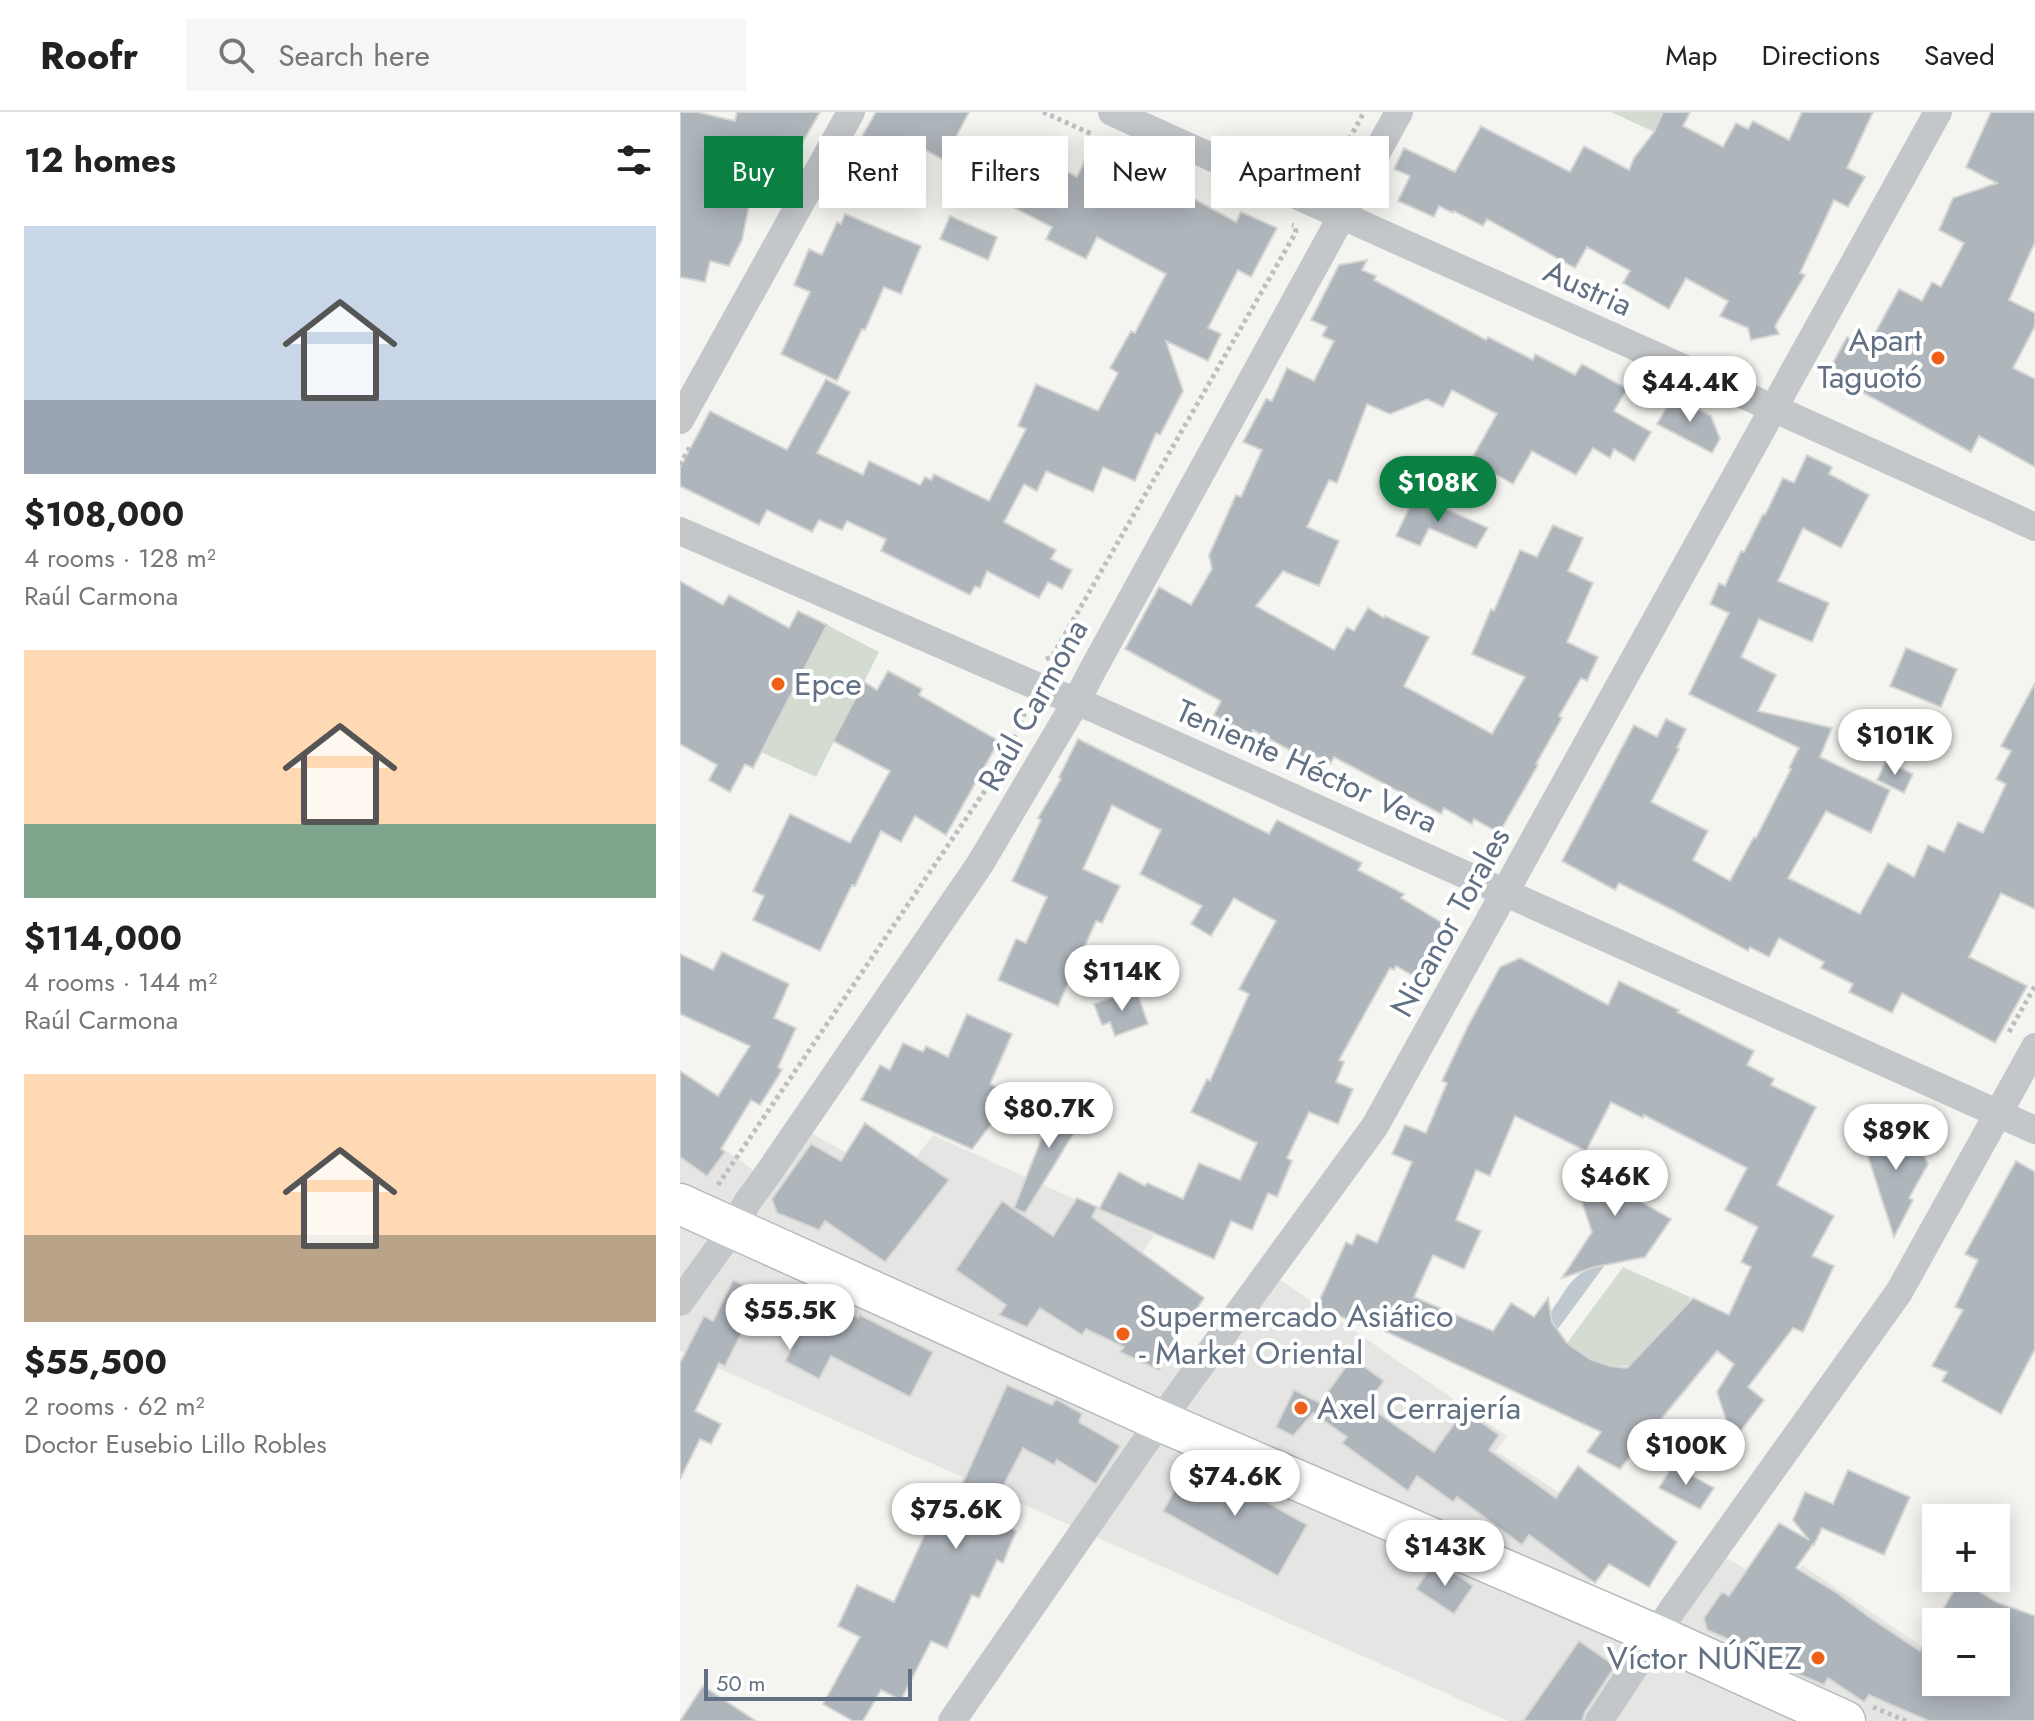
<!DOCTYPE html>
<html lang="en">
<head>
<meta charset="utf-8">
<style>
  body { margin:0; font-family:Jost,sans-serif; background:#f6f6f6; color:#222; height:100vh; display:flex; flex-direction:column; font-size:30px; white-space:nowrap }
  * { box-sizing:border-box; margin:0 }
  p { font-size:26px; color:#767676 }
  .icon { flex:none; width:44px; height:44px; fill:none; stroke:currentColor; stroke-width:2; stroke-linecap:round; stroke-linejoin:round }
  .map { position:relative; flex:1; overflow:hidden }
  .sheet { display:flex; flex-direction:column; background:#fff; width:680px }
  .sheet>* { flex:none }
  .banner { position:absolute; left:24px; top:24px; width:760px; height:72px; display:flex; gap:16px }
  .tools { position:absolute; left:1242px; top:1392px; display:grid; gap:16px }
  .tools a { display:grid; place-items:center; width:88px; height:88px; border-radius:0px; background:#fff; box-shadow:0 4px 20px #0003; font-size:40px }
  .scale { position:absolute; left:24px; bottom:20px; width:208px; box-sizing:border-box; padding-left:8px; border:4px solid #617183; border-top:0; font-size:22px; line-height:28px; white-space:nowrap; color:#617183; -webkit-text-stroke:6px #fff; paint-order:stroke }
  .price { position:absolute; translate:-50% -68px; padding:0 18px; border-radius:28px; background:#fff; color:#222; font-size:26px; line-height:52px; filter:drop-shadow(0 2px 4px #0008) }
  .price::after { content:''; position:absolute; left:50%; top:48px; width:24px; height:18px; margin-left:-12px; background:inherit; clip-path:polygon(0 0,100% 0,50% 100%) }
  .price.active { background:#0b8043; color:#fff }
  ul { padding:0; list-style:none }
  li { display:grid; align-content:center; gap:16px; height:424px; padding:0 24px }
  li span { display:grid; place-items:center; height:248px; border-radius:0px; color:#555 }
  li>.icon { margin-inline-start:auto }
  span .icon { width:144px; height:144px; fill:#fffc; stroke-width:1 }
  li b { font-size:34px }
  h2 { display:flex; justify-content:space-between; align-items:center; height:96px; padding:0 24px; font-size:34px }
  .tag { padding:0 28px; border-radius:0px; background:#fff; box-shadow:0 4px 20px #0003; font-size:28px; line-height:72px }
  .tag.active { background:#0b8043; color:#fff }
  header { display:flex; align-items:center; gap:48px; box-sizing:border-box; height:112px; padding:0 40px; background:#fff; border-bottom:2px solid #e0e0e0 }
  header strong { font-size:38px }
  nav { display:flex; gap:44px; margin-inline-start:auto; font-size:28px }
  .search { width:560px; height:72px; background:#f6f6f6; display:flex; align-items:center; gap:20px; box-sizing:border-box; padding:0 28px; border-radius:0px; color:#767676; font-size:30px }
  main { display:flex; flex:1; min-height:0 }
  .map>svg:first-child { display:block }
  .built { fill:#e5e6e4 }
  .green { fill:#d4dcd1 }
  .water { fill:#bfc9cf }
  .building { fill:#aeb5bb; stroke:#d5d6d3; stroke-width:2; fill-rule:evenodd }
  .lines { fill:none; stroke-linecap:round; stroke-linejoin:round }
  .secondary-casing { stroke:#b5babf; stroke-width:43 }
  .path { stroke:#bdbec1; stroke-width:5; stroke-dasharray:4 4; stroke-linecap:butt }
  .minor { stroke:#c3c7ca; stroke-width:28 }
  .secondary { stroke:#fff; stroke-width:40 }
  .poi-dot { fill:#ee5f17; stroke:#fff; stroke-width:3 }
  .labels { text-anchor:middle; dominant-baseline:central; stroke-width:8; stroke-linejoin:round; paint-order:stroke }
  .street-label { font-size:32px; fill:#617183; stroke:#fff }
  .poi-label { font-size:32px; fill:#617183; stroke:#fff; text-anchor:start }
</style>
</head>
<body>
<header>
<strong>Roofr</strong>
<div class="search"><svg class="icon" aria-label="search" viewBox="0 0 24 24"><circle cx="10" cy="10" r="6"/><path d="M15 15l6 6"/></svg>Search here</div>
<nav><a>Map</a><a>Directions</a><a>Saved</a></nav>
</header>
<main>
<section class="sheet">
<h2>12 homes<svg class="icon" aria-label="filters" viewBox="0 0 24 24"><path d="M4 7h16M4 17h16"/><circle cx="9" cy="7" r="2"/><circle cx="15" cy="17" r="2"/></svg></h2>
<ul>
<li><span style="background:linear-gradient(#c9d6e8 70%,#9aa5b1 0)"><svg class="icon" aria-label="home" viewBox="0 0 24 24"><path d="M3 11l9-7 9 7M6 9v11h12V9"/></svg></span><div><b>$108,000</b><p>4 rooms · 128 m²</p><p>Raúl Carmona</p></div></li>
<li><span style="background:linear-gradient(#ffd9b3 70%,#7fa58c 0)"><svg class="icon" aria-label="home" viewBox="0 0 24 24"><path d="M3 11l9-7 9 7M6 9v11h12V9"/></svg></span><div><b>$114,000</b><p>4 rooms · 144 m²</p><p>Raúl Carmona</p></div></li>
<li><span style="background:linear-gradient(#ffd9b3 65%,#b9a48a 0)"><svg class="icon" aria-label="home" viewBox="0 0 24 24"><path d="M3 11l9-7 9 7M6 9v11h12V9"/></svg></span><div><b>$55,500</b><p>2 rooms · 62 m²</p><p>Doctor Eusebio Lillo Robles</p></div></li>
</ul>
</section>
<div class="map">
<svg width="1355" height="1609" viewBox="0 0 1355 1609">
  <rect width="100%" height="100%" fill="#f4f5f0"/>
  <!-- built -->
  <path class="built" d="M 0,980 L 12,1015 L 75,1059 L 109,1009 L 218,1069 L 253,1023 L 474,1123 L 433,1188 L 522,1251 L 589,1160 L 827,1324 L 816,1339 L 944,1424 L 897,1488 L 976,1523 L 1034,1439 L 1104,1479 L 1122,1453 L 1256,1544 L 1256,1570 L 1316,1570 L 1355,1609 L 828,1609 L 0,1239 Z"/>
  <!-- green -->
  <path class="green" d="M 931,0 L 983,0 L 974,20 Z
    M 147,513 L 199,540 L 136,665 L 81,640 Z
    M 943,1155 L 1010,1185 L 1004,1213 L 952,1253 C 928,1257 905,1247 887,1231 Z"/>
  <!-- water -->
  <path class="water" d="M 925,1153 L 877,1218 L 872,1210 L 870,1201 C 888,1176 892,1158 925,1153 Z"/>
  <!-- building -->
  <path class="building" d="M 0,0 L 17,0 L 55,9 L 57,0 L 140,0 L 105,61 L 85,56 L 70,89 L 62,128 L 49,154 L 30,149 L 25,170 L 0,165 Z
    M 196,0 L 289,0 L 264,48 L 236,33 L 224,58 L 177,33 Z
    M 983,0 L 1010,0 L 1003,14 L 1043,35 L 1056,11 L 1068,17 L 1073,9 L 1109,28 L 1122,0 L 1193,0 L 1167,56 L 1185,65 L 1168,95 L 1154,88 L 1120,161 L 1125,163 L 1095,214 L 1099,222 L 1071,228 L 1068,216 L 1040,204 L 1048,189 L 1006,166 L 989,197 L 943,171 L 950,159 L 907,135 L 895,156 L 807,107 L 803,114 L 774,99 L 773,101 L 759,94 L 754,105 L 718,89 L 730,64 L 714,57 L 724,36 L 775,60 L 801,14 L 890,60 L 904,34 L 949,58 L 954,46 L 974,20 Z
    M 1311,0 L 1355,0 L 1355,130 L 1329,188 L 1355,201 L 1355,214 L 1333,256 L 1355,267 L 1355,355 L 1299,324 L 1291,340 L 1175,276 L 1172,280 L 1145,265 L 1167,225 L 1187,236 L 1219,177 L 1242,189 L 1252,170 L 1261,175 L 1284,131 L 1259,118 L 1273,86 L 1317,71 L 1286,55 Z
    M 342,36 L 397,65 L 406,47 L 464,74 L 476,56 L 496,66 L 492,75 L 556,110 L 561,100 L 597,116 L 571,165 L 558,158 L 528,216 L 541,222 L 528,249 L 486,229 L 503,279 L 480,323 L 476,321 L 455,369 L 423,355 L 413,380 L 366,359 L 357,379 L 344,372 L 324,410 L 376,438 L 371,447 L 392,458 L 382,477 L 368,470 L 359,486 L 307,459 L 300,476 L 295,474 L 290,483 L 201,439 L 206,427 L 167,409 L 162,418 L 139,408 L 132,420 L 87,398 L 79,413 L 0,374 L 0,356 L 30,299 L 107,338 L 146,267 L 170,280 L 137,341 L 183,363 L 189,349 L 240,373 L 245,365 L 251,368 L 254,362 L 309,389 L 346,317 L 338,314 L 356,272 L 418,299 L 438,261 L 430,256 L 451,219 L 455,221 L 486,162 L 417,125 L 406,147 L 366,127 L 372,115 L 325,91 L 335,73 L 325,68 Z
    M 165,102 L 241,134 L 221,182 L 204,175 L 185,218 L 182,217 L 157,269 L 101,242 L 130,180 L 114,173 L 129,137 L 142,143 L 157,110 L 161,112 Z
    M 270,104 L 317,125 L 308,148 L 260,127 Z
    M 687,148 L 682,158 L 696,164 L 694,168 L 806,228 L 808,225 L 853,248 L 855,242 L 895,263 L 902,252 L 947,277 L 934,299 L 971,320 L 954,349 L 934,337 L 930,346 L 913,336 L 896,363 L 852,339 L 833,372 L 791,348 L 817,302 L 772,278 L 763,295 L 747,287 L 710,302 L 687,292 L 657,371 L 649,368 L 627,415 L 659,429 L 639,474 L 603,459 L 576,494 L 654,538 L 667,515 L 674,519 L 688,496 L 704,506 L 705,504 L 749,525 L 724,574 L 812,622 L 845,565 L 792,542 L 811,497 L 814,499 L 840,438 L 857,445 L 873,413 L 903,426 L 888,459 L 913,471 L 887,530 L 918,545 L 907,569 L 901,566 L 879,604 L 882,606 L 856,652 L 858,653 L 819,721 L 794,707 L 792,712 L 764,696 L 761,702 L 654,645 L 650,652 L 628,640 L 624,646 L 573,618 L 571,623 L 534,603 L 541,589 L 445,537 L 479,475 L 511,493 L 532,457 L 529,443 L 556,383 L 561,385 L 582,338 L 563,330 L 586,287 L 592,289 L 607,256 L 634,269 L 654,229 L 642,224 L 647,215 L 631,208 L 659,153 Z
    M 993,284 L 1031,304 L 1040,327 L 1032,341 L 977,312 Z
    M 1127,343 L 1152,355 L 1149,362 L 1189,383 L 1161,436 L 1123,416 L 1098,469 L 1149,491 L 1132,530 L 1079,507 L 1061,545 L 1096,563 L 1078,599 L 1152,616 L 1140,645 L 1210,678 L 1191,721 L 1146,699 L 1108,766 L 1180,802 L 1208,751 L 1234,765 L 1248,733 L 1264,740 L 1278,710 L 1303,721 L 1326,672 L 1316,667 L 1331,639 L 1321,634 L 1355,571 L 1355,797 L 1321,781 L 1289,845 L 1347,874 L 1315,931 L 1222,881 L 1212,901 L 1169,880 L 1173,872 L 1141,856 L 1144,850 L 1099,826 L 1089,845 L 1070,835 L 1068,839 L 989,796 L 939,771 L 935,778 L 882,749 L 954,613 L 977,625 L 986,607 L 1006,617 L 997,636 L 999,637 L 971,690 L 1028,719 L 1013,748 L 1050,769 L 1074,725 L 1076,726 L 1111,657 L 1109,656 L 1119,636 L 1009,582 L 1049,501 L 1030,492 L 1039,471 L 1045,474 L 1061,439 L 1064,440 L 1083,402 L 1085,403 L 1103,366 L 1114,371 Z
    M 735,383 L 808,416 L 796,436 L 749,416 L 740,434 L 716,424 Z
    M 0,469 L 43,493 L 49,483 L 109,516 L 118,499 L 147,513 L 73,656 L 65,652 L 50,680 L 29,668 L 37,653 L 0,632 Z
    M 1226,536 L 1277,557 L 1261,595 L 1210,574 Z
    M 208,559 L 242,577 L 239,583 L 319,629 L 266,723 L 235,704 L 221,730 L 201,719 L 175,774 L 172,773 L 140,839 L 73,808 L 84,784 L 73,779 L 110,702 L 170,731 L 210,659 L 153,629 L 184,570 L 197,578 Z
    M 398,627 L 589,722 L 597,708 L 682,751 L 678,758 L 724,782 L 721,786 L 769,815 L 739,867 L 716,854 L 714,858 L 710,856 L 659,948 L 664,950 L 656,970 L 673,977 L 658,1012 L 629,1000 L 607,1046 L 612,1049 L 597,1085 L 588,1081 L 572,1118 L 551,1109 L 534,1147 L 419,1097 L 439,1060 L 465,1074 L 467,1071 L 503,1087 L 519,1051 L 560,1068 L 577,1031 L 511,1000 L 527,967 L 530,969 L 569,882 L 559,877 L 596,809 L 554,786 L 531,824 L 511,812 L 522,794 L 460,762 L 481,718 L 432,693 L 403,757 L 440,774 L 422,811 L 416,809 L 378,894 L 318,868 L 336,827 L 346,831 L 367,785 L 332,769 L 361,708 L 358,706 L 381,667 L 379,665 Z
    M 1206,649 L 1233,662 L 1224,681 L 1197,668 Z
    M 42,840 L 109,872 L 94,906 L 116,916 L 98,955 L 102,958 L 80,993 L 71,988 L 41,1037 L 45,1040 L 27,1064 L 0,1045 L 0,959 L 38,984 L 70,934 L 0,902 L 0,842 L 33,858 Z
    M 840,846 L 928,893 L 939,869 L 999,898 L 997,900 L 1074,939 L 1067,953 L 1094,967 L 1091,973 L 1136,995 L 1097,1073 L 1154,1104 L 1132,1144 L 1154,1154 L 1123,1220 L 1113,1216 L 1068,1275 L 1084,1288 L 1053,1329 L 1037,1280 L 1054,1252 L 1037,1239 L 940,1357 L 907,1340 L 921,1320 L 690,1212 L 687,1216 L 637,1194 L 666,1130 L 672,1133 L 677,1122 L 697,1131 L 732,1050 L 712,1042 L 725,1013 L 746,1021 L 767,971 L 762,969 L 788,914 L 820,855 ZM 931,990 L 963,1006 L 964,1003 L 1067,1056 L 1045,1098 L 1078,1115 L 1061,1150 L 1071,1155 L 1049,1203 L 1013,1186 L 947,1256 L 930,1254 L 910,1247 L 887,1231 L 872,1210 L 868,1186 L 854,1205 L 831,1191 L 813,1219 L 734,1185 L 753,1143 L 784,1157 L 801,1119 L 776,1108 L 796,1058 L 810,1064 L 835,1004 L 906,1039 Z
    M 456,877 L 468,912 L 435,924 L 430,910 L 422,913 L 414,892 Z
    M 287,902 L 332,922 L 310,972 L 334,983 L 292,1037 L 181,988 L 200,953 L 210,958 L 223,931 L 243,940 L 246,934 L 268,945 Z
    M 383,993 L 408,1003 L 390,1027 L 345,1101 L 334,1096 L 363,1023 L 352,1018 L 367,997 L 378,1002 Z
    M 185,1011 L 269,1068 L 205,1150 L 145,1109 L 139,1118 L 97,1101 L 92,1087 L 131,1032 L 161,1049 Z
    M 1203,1012 L 1238,1030 L 1248,1052 L 1229,1086 L 1233,1088 L 1214,1125 L 1187,1041 Z
    M 927,1049 L 969,1071 L 958,1088 L 991,1107 L 965,1145 L 915,1155 L 882,1166 L 912,1120 L 894,1066 Z
    M 1336,1049 L 1355,1060 L 1355,1237 L 1321,1302 L 1262,1269 L 1267,1260 L 1252,1254 L 1283,1198 L 1275,1195 L 1298,1148 L 1285,1142 Z
    M 397,1086 L 417,1095 L 412,1105 L 524,1186 L 490,1236 L 493,1238 L 479,1258 L 440,1240 L 444,1235 L 406,1217 L 402,1223 L 360,1196 L 347,1215 L 319,1203 L 326,1193 L 276,1158 L 322,1089 L 373,1124 Z
    M 53,1168 L 128,1205 L 139,1185 L 178,1206 L 180,1203 L 253,1240 L 230,1285 L 151,1244 L 139,1267 L 105,1249 L 114,1231 L 73,1211 L 69,1219 L 64,1216 L 45,1254 L 39,1251 L 15,1299 L 41,1312 L 31,1332 L 20,1327 L 0,1367 L 0,1251 L 24,1204 L 33,1209 Z
    M 672,1246 L 704,1269 L 686,1293 L 754,1340 L 784,1298 L 819,1323 L 809,1338 L 876,1386 L 898,1354 L 997,1430 L 969,1475 L 929,1452 L 915,1471 L 849,1423 L 842,1433 L 777,1385 L 773,1390 L 737,1364 L 728,1379 L 662,1331 L 667,1325 L 633,1301 L 613,1324 L 596,1315 L 614,1278 L 640,1291 Z
    M 327,1273 L 372,1293 L 376,1287 L 402,1302 L 399,1310 L 440,1334 L 416,1372 L 377,1348 L 374,1353 L 343,1336 L 306,1407 L 336,1419 L 323,1451 L 317,1448 L 299,1486 L 292,1483 L 267,1536 L 251,1529 L 221,1588 L 201,1578 L 183,1609 L 173,1609 L 143,1592 L 180,1525 L 158,1514 L 177,1473 L 214,1490 L 246,1420 L 238,1417 L 252,1385 L 273,1393 Z
    M 512,1348 L 627,1413 L 598,1464 L 483,1399 Z
    M 993,1353 L 1034,1376 L 1020,1397 L 979,1376 Z
    M 1168,1358 L 1230,1385 L 1204,1443 L 1142,1416 L 1134,1433 L 1133,1432 L 1116,1456 L 1157,1481 L 1189,1505 L 1240,1539 L 1256,1510 L 1256,1570 L 1316,1570 L 1316,1510 L 1256,1510 L 1280,1468 L 1316,1490 L 1355,1504 L 1355,1609 L 1249,1609 L 1189,1583 L 1184,1590 L 1148,1566 L 1144,1573 L 1116,1561 L 1071,1534 L 1069,1536 L 1027,1518 L 1024,1506 L 1042,1480 L 1049,1484 L 1099,1411 L 1129,1428 L 1113,1408 L 1125,1380 L 1153,1392 Z
    M 753,1452 L 776,1462 L 793,1474 L 774,1502 L 736,1477 Z
    M 899,1529 L 935,1554 L 905,1600 L 902,1609 L 843,1609 Z
    M 23,1574 L 76,1609 L 0,1609 Z"/>
  <g class="lines">
    <!-- secondary casing -->
    <g class="secondary-casing">
      <path id="secondary" d="M 0,1092 L 480,1309 L 976,1523 L 1165,1609"/>
    </g>
    <!-- path -->
    <path class="path" d="M 363,0 L 414,23
      M 643,65 L 649,64 L 684,0
      M 0,353 L 11,333
      M 366,547 L 372,545 L 616,120 L 615,114 L 612,113
      M 1329,920 L 1355,874
      M 38,1073 L 321,655 L 344,603 L 342,595
      M 1193,1595 L 1226,1609"/>
    <!-- minor -->
    <path class="minor" d="M 432,0 C 739,140 1049,274 1355,415
      M 0,308 L 171,0
      M 0,419 L 352,572 L 415,597 L 1355,1018
      M 0,1190 L 54,1115 L 68,1089 L 85,1066 L 300,752 L 396,590 L 411,561 L 719,0
      M 272,1609 L 480,1309 L 695,1014 L 1258,0
      M 919,1609 L 992,1498 L 1219,1180 L 1355,935"/>
    <!-- secondary -->
    <use href="#secondary" class="secondary"/>
  </g>
  <!-- markers -->
  <g class="poi-dot">
    <circle cx="1258" cy="246" r="8"/>
    <circle cx="98" cy="572" r="8"/>
    <circle cx="443" cy="1222" r="8"/>
    <circle cx="621" cy="1296" r="8"/>
    <circle cx="1138" cy="1546" r="8"/>
  </g>
  <g class="labels">
    <!-- street labels -->
    <g class="street-label">
      <text transform="translate(908 176) rotate(24)">Austria</text>
      <text transform="translate(353 593) rotate(-61)">Raúl Carmona</text>
      <text transform="translate(627 654) rotate(24)">Teniente Héctor Vera</text>
      <text transform="translate(770 810) rotate(-61)">Nicanor Torales</text>
    </g>
    <!-- poi labels -->
    <g class="poi-label">
      <text x="1242" y="228" text-anchor="end">Apart<tspan x="1242" dy="37">Taguotó</tspan></text>
      <text x="114" y="572">Epce</text>
      <text x="459" y="1204">Supermercado Asiático<tspan x="459" dy="37">- Market Oriental</tspan></text>
      <text x="637" y="1296">Axel Cerrajería</text>
      <text x="1122" y="1546" text-anchor="end">Víctor NÚÑEZ</text>
    </g>
  </g>
</svg>
<div class="tools">
<a>+</a>
<a>−</a>
</div>
<div class="scale">50 m</div>
<b class="price" style="left:1010px;top:312px">$44.4K</b>
<b class="price active" style="left:758px;top:412px">$108K</b>
<b class="price" style="left:1215px;top:665px">$101K</b>
<b class="price" style="left:442px;top:901px">$114K</b>
<b class="price" style="left:369px;top:1038px">$80.7K</b>
<b class="price" style="left:1216px;top:1060px">$89K</b>
<b class="price" style="left:935px;top:1106px">$46K</b>
<b class="price" style="left:110px;top:1240px">$55.5K</b>
<b class="price" style="left:1006px;top:1375px">$100K</b>
<b class="price" style="left:555px;top:1406px">$74.6K</b>
<b class="price" style="left:276px;top:1439px">$75.6K</b>
<b class="price" style="left:765px;top:1476px">$143K</b>
<div class="banner">
<a class="tag active">Buy</a>
<a class="tag">Rent</a>
<a class="tag">Filters</a>
<a class="tag">New</a>
<a class="tag">Apartment</a>
</div>
</div>
</main>
</body>
</html>
